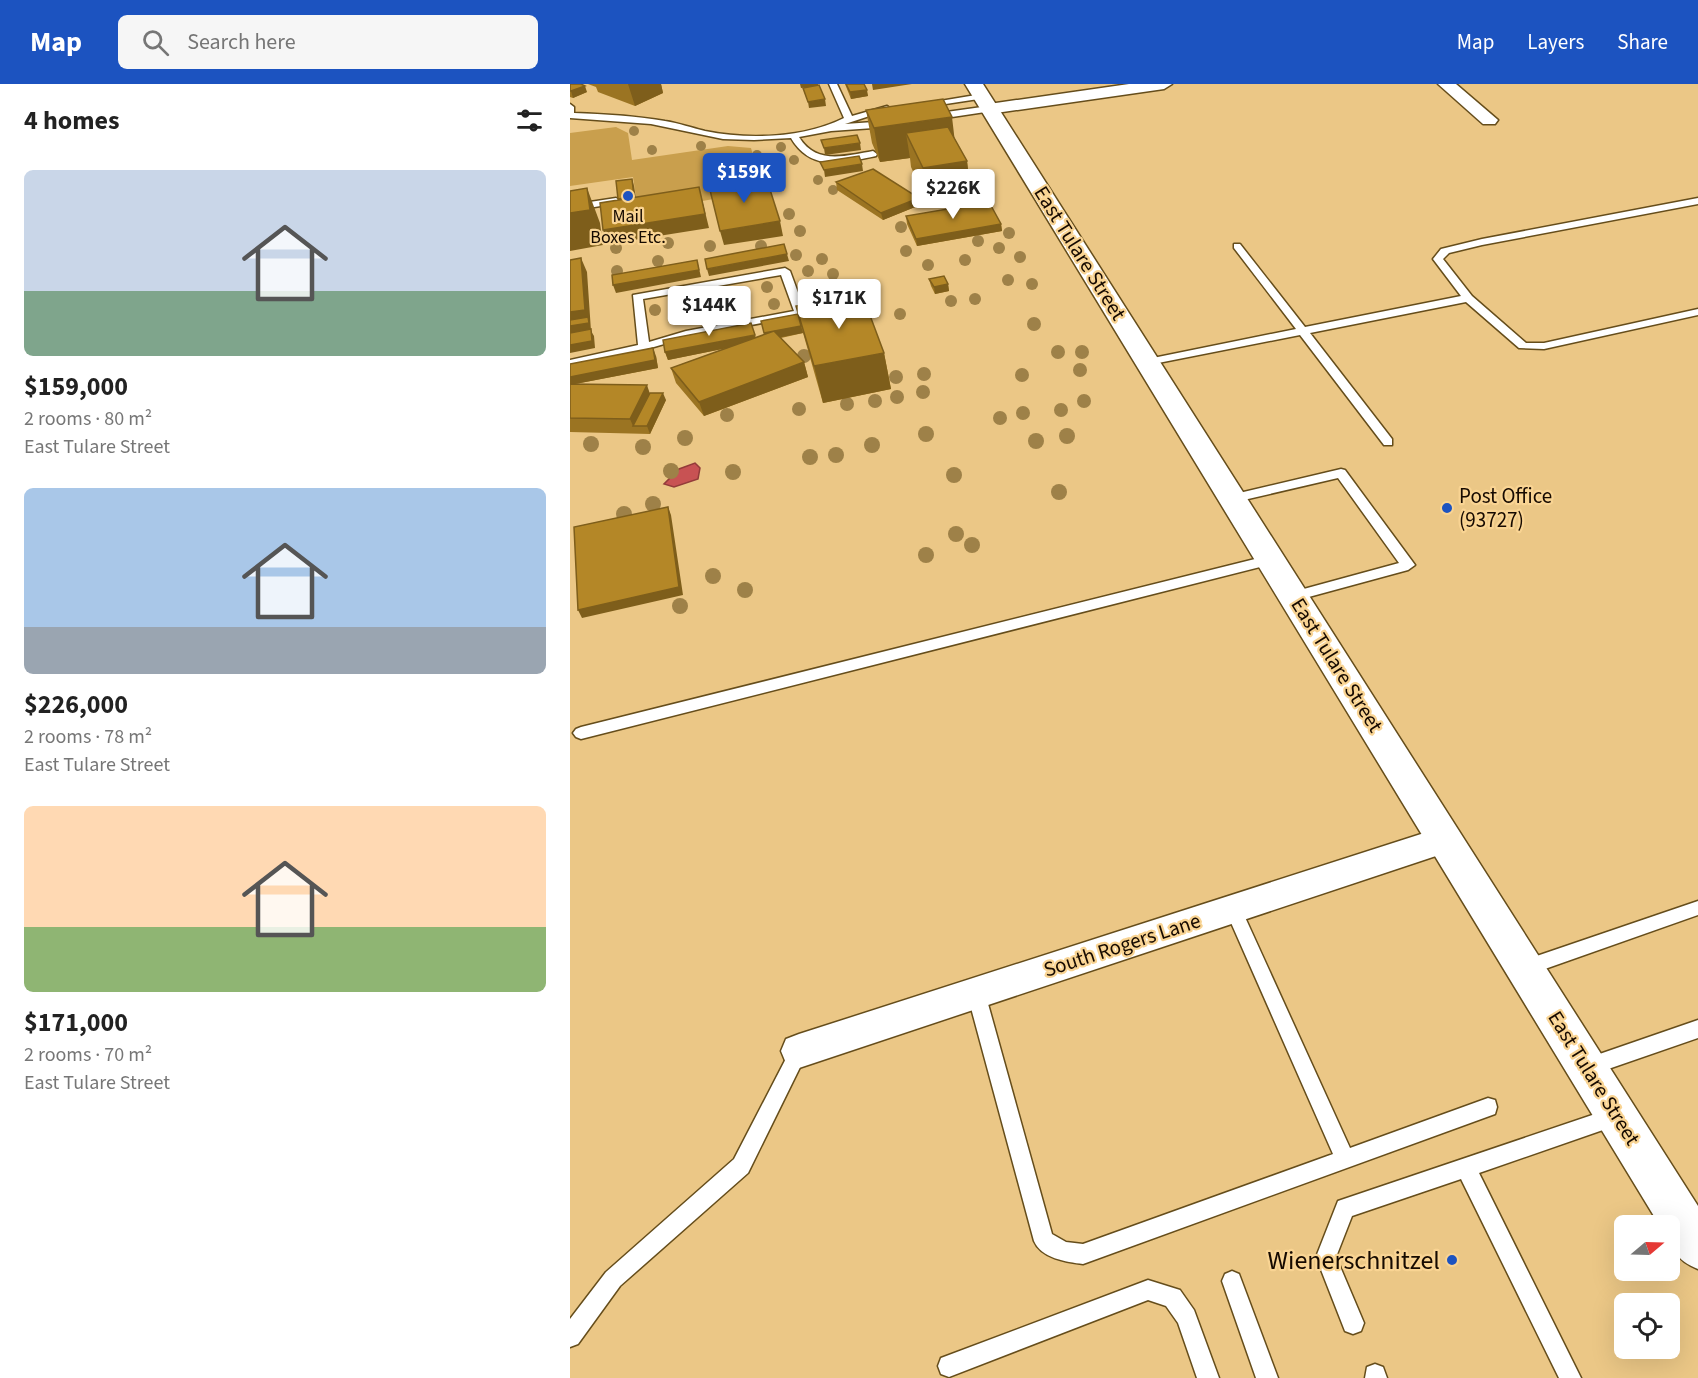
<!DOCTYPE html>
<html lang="en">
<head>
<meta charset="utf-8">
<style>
  body { margin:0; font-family:"Source Sans 3",sans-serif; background:#f6f6f6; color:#222; height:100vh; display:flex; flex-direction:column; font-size:22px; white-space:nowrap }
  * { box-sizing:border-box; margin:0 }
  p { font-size:20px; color:#767676 }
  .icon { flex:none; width:33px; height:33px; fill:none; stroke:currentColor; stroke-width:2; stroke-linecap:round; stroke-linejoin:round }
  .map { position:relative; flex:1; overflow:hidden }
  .side { display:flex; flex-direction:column; background:#fff; width:570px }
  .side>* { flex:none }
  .needle { width:39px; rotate:71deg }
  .controls { position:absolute; left:1044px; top:1131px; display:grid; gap:12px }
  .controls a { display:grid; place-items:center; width:66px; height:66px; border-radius:9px; background:#fff; box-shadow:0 6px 24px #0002; font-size:30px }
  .price { position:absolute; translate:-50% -51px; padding:0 14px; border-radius:6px; background:#fff; color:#222; font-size:20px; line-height:39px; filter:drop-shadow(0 2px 3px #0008) }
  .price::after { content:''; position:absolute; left:50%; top:36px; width:18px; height:14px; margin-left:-9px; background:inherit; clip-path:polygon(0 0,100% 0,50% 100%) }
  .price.selected { background:#1c53c0; color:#fff }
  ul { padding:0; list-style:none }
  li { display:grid; align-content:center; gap:12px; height:318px; padding:0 24px }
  li span { display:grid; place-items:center; height:186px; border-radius:9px; color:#555 }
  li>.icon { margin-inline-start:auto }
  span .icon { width:108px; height:108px; fill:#fffc; stroke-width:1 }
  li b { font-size:26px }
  h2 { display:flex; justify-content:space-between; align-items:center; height:72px; padding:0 24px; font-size:26px }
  header { display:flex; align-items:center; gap:36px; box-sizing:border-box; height:84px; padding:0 30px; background:#1c53c0; color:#fff }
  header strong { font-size:28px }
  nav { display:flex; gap:33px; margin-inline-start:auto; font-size:21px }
  .search { width:420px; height:54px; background:#f6f6f6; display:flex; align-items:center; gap:15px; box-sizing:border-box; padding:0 21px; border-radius:9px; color:#767676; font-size:22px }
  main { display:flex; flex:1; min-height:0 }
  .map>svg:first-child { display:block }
  .green { fill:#c99f4d }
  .water { fill:#c85253; stroke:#933c3a; stroke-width:1.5 }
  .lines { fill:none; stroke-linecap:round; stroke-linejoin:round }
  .lane-casing { stroke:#654d1b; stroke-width:3 }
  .street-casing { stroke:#654d1b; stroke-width:3 }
  .secondary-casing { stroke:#654d1b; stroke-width:3 }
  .lane { fill:#fff; fill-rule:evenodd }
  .street { fill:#fff; fill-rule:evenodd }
  .secondary { fill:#fff; fill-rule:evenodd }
  .tree { fill:#9e8148 }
  .wall { fill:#9b7422 }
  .shaded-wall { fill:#7e5e1b }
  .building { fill:#b48727; stroke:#7e5e1b; stroke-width:1.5 }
  .poi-dot { fill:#1c53c0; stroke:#f9d493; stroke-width:2 }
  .labels { text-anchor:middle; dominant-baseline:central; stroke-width:4.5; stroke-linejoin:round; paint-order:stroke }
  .far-poi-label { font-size:18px; fill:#160a00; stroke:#f9d493 }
  .street-label { font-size:21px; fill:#160a00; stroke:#f9d493 }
  .poi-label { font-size:21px; fill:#160a00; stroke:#f9d493; text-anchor:start }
  .near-poi-label { font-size:26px; fill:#160a00; stroke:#f9d493; text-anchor:end }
</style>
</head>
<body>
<header>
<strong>Map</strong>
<div class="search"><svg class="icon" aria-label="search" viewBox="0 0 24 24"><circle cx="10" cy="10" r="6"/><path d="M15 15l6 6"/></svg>Search here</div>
<nav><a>Map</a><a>Layers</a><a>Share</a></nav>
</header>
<main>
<section class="side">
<h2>4 homes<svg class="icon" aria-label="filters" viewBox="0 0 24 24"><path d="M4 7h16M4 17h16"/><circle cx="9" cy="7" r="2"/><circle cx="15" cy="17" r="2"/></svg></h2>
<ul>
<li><span style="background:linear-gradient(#c9d6e8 65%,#7fa58c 0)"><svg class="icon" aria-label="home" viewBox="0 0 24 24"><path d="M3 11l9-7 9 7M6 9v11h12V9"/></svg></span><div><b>$159,000</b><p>2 rooms · 80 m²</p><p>East Tulare Street</p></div></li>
<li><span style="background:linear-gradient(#a9c7e8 75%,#9aa5b1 0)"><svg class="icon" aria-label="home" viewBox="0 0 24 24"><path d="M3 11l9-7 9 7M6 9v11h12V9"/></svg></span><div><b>$226,000</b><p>2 rooms · 78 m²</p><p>East Tulare Street</p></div></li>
<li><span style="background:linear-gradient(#ffd9b3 65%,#8fb573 0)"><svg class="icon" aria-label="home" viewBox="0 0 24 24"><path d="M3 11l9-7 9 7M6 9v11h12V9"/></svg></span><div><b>$171,000</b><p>2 rooms · 70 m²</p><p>East Tulare Street</p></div></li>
</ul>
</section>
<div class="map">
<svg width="1128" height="1294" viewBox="0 0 1128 1294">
  <rect width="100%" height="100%" fill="#ebc786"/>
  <!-- green -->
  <path class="green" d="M 46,43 L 58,49 L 62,76 L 158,62 L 181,64 L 191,101 C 157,115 104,124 67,120 L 63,93 L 0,102 L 0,49 Z"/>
  <!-- water -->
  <path class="water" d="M 125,379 L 130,384 L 128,395 L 104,403 L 94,400 L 109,385 Z"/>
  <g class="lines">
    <!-- lane casing -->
    <g class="lane-casing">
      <path id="lane" d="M 259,0 L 267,0 L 282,32 L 317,22 L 321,25 L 275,40 L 318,37 L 322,40 L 318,43 L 261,47 L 229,53 C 246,81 275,72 303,67 L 307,70 L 306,72 C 273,79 241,88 221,54 L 184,56 L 153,55 L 81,40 L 0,34 L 0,20 L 4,23 L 4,29 C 35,30 65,32 95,37 C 109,39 122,44 135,47 C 179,56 234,54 274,34 Z
        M 412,10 L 416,12 L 415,14 L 356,23 L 352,20 Z
        M 419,22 L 423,25 L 422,27 L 362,36 L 358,33 L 362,30 Z
        M 46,114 L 51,117 L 49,119 L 0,127 L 0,121 Z
        M 1128,114 L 1128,120 L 912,161 L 879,169 L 873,175 L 902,212 L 956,259 L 974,259 L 1128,225 L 1128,231 L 974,265 L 949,264 L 896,218 L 740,249 L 822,355 L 822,361 L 814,361 L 730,251 L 578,281 L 572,278 L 578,275 L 726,245 L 664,164 L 664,160 L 670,160 L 735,243 L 891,212 L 863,175 L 871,165 L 912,155 Z
        M 215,184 L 220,187 L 234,225 L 250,224 L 250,228 L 118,253 L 60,270 L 0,282 L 0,276 L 68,261 L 63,211 ZM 211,191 L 224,227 L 116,247 L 79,258 L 73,215 Z
        M 771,385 L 775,386 L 845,481 L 838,486 L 724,517 L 719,515 L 717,512 L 719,509 L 829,479 L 768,394 L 665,418 L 659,414 L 665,410 Z
        M 701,471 L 708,476 L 706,479 L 11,655 L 6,653 L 3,649 L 6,645 L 11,643 Z
        M 1128,817 L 1128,831 L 955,892 L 949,890 L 946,884 L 949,878 L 955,876 Z
        M 663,818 L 669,820 L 780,1064 L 918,1014 L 925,1016 L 927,1023 L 925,1030 L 513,1180 C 496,1178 471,1174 464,1157 L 397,909 L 400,903 L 406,901 L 412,903 L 415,909 L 482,1150 L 496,1158 L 513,1160 L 763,1070 L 655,825 L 657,820 Z
        M 1128,936 L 1128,954 L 1018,992 L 1011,989 L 1009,983 L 1011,977 L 1018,974 Z
        M 229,958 L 235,961 L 238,967 L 178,1089 L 50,1202 L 8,1260 L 0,1263 L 0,1235 L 36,1188 L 164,1075 L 223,961 Z
        M 1046,1023 L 1053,1025 L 1056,1032 L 1053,1039 L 909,1089 L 1011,1294 L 989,1294 L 891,1095 L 782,1132 L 766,1173 L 794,1239 L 791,1247 L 783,1250 L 775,1247 L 746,1173 L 768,1117 Z
        M 662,1187 L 669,1190 L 708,1294 L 686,1294 L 652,1197 L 655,1190 Z
        M 578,1196 L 610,1206 L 624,1226 L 649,1294 L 627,1294 L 608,1239 L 596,1222 L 578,1216 L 379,1293 L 371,1290 L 368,1282 L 371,1274 Z
        M 805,1280 L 813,1283 L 817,1294 L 795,1294 L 797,1283 Z"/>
    </g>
    <!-- street casing -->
    <g class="street-casing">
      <path id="street" d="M 559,0 L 602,0 L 594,5 L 419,30 L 413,29 L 411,25 L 413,21 L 419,20 Z
        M 868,0 L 886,0 L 928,36 L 925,40 L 913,40 Z
        M 876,742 L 887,745 L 892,755 L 887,765 L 229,984 L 216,979 L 211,967 L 216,955 L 229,950 Z"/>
    </g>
    <!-- secondary casing -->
    <g class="secondary-casing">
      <path id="secondary" d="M 395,0 L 413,0 L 1128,1122 L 1128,1185 C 1106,1176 1100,1165 1100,1142 L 1090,1142 Z"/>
    </g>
    <!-- lane -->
    <use href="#lane" class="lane"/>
    <!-- street -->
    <use href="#street" class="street"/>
    <!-- secondary -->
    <use href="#secondary" class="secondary"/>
  </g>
  <!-- trees -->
  <g class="tree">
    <circle cx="64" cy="47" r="5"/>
    <circle cx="131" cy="62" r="5"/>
    <circle cx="211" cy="63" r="5"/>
    <circle cx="82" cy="66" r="5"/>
    <circle cx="187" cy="71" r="5"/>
    <circle cx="224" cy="76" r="5"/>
    <circle cx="248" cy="96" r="5"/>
    <circle cx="263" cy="106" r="5"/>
    <circle cx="219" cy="130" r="6"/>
    <circle cx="331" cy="143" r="6"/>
    <circle cx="230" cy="147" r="6"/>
    <circle cx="439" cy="149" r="6"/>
    <circle cx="408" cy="157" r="6"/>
    <circle cx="98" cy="159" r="6"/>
    <circle cx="140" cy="162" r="6"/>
    <circle cx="191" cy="162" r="6"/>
    <circle cx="46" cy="164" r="6"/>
    <circle cx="429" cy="164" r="6"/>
    <circle cx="336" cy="167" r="6"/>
    <circle cx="226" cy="171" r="6"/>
    <circle cx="450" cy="173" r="6"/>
    <circle cx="252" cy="175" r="6"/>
    <circle cx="395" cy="176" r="6"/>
    <circle cx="88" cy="177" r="6"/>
    <circle cx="358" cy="181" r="6"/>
    <circle cx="47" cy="187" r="6"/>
    <circle cx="238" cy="187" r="6"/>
    <circle cx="263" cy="190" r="6"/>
    <circle cx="438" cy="196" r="6"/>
    <circle cx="462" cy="200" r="6"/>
    <circle cx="197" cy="203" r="6"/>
    <circle cx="279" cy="207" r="6"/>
    <circle cx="405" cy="215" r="6"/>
    <circle cx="381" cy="217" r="6"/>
    <circle cx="165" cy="219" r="6"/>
    <circle cx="204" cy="220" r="6"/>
    <circle cx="142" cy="224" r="6"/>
    <circle cx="85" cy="226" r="6"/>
    <circle cx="116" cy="228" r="6"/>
    <circle cx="330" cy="230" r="6"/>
    <circle cx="464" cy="240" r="7"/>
    <circle cx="488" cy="268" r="7"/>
    <circle cx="512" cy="268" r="7"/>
    <circle cx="234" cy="272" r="7"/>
    <circle cx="510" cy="286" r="7"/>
    <circle cx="354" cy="290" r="7"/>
    <circle cx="452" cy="291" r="7"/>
    <circle cx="326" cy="293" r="7"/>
    <circle cx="353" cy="308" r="7"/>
    <circle cx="327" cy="313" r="7"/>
    <circle cx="305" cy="317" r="7"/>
    <circle cx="514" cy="317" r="7"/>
    <circle cx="277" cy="320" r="7"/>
    <circle cx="229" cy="325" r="7"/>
    <circle cx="491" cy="326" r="7"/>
    <circle cx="453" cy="329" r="7"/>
    <circle cx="157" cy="331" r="7"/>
    <circle cx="430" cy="334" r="7"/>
    <circle cx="356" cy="350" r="8"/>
    <circle cx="497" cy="352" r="8"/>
    <circle cx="115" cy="354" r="8"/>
    <circle cx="466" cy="357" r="8"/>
    <circle cx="21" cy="360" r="8"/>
    <circle cx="302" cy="361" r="8"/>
    <circle cx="73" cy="363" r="8"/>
    <circle cx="266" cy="371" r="8"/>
    <circle cx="240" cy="373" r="8"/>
    <circle cx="101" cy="387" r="8"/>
    <circle cx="163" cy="388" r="8"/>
    <circle cx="384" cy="391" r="8"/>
    <circle cx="489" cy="408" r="8"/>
    <circle cx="83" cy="420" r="8"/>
    <circle cx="54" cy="430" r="8"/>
    <circle cx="386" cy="450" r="8"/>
    <circle cx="402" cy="461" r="8"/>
    <circle cx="356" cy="471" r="8"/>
    <circle cx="143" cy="492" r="8"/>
    <circle cx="175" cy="506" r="8"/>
    <circle cx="110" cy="522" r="8"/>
  </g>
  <!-- wall -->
  <path class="wall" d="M 0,0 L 17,8 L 3,14 L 0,13 Z
    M 18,0 L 91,0 L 93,9 L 65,22 L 28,8 L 26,3 Z
    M 275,0 L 294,0 L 298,12 L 281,15 Z
    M 296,26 L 385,55 L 397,77 L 401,112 L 358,119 L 341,83 L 340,74 L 310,78 L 302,59 Z
    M 266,98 L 350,121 L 313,136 L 267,106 Z
    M 336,132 L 431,140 L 432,147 L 347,162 L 337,140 Z
    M 359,195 L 378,200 L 379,207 L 365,210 L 361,202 Z
    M 228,230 L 314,269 L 321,305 L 253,319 L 233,249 L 211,254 L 234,278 L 238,293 L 134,332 L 106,299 L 101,284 L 157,264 L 98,276 L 95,268 L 186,254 L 195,250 L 191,237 Z
    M 86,272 L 88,284 L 5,300 L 80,309 L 96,316 L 80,350 L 0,348 L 0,280 Z"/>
  <!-- shaded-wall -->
  <path class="shaded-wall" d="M 58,0 L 91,0 L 93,9 L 65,22 Z
    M 230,0 L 248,0 L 248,2 L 231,4 Z
    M 302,0 L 342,0 L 303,6 Z
    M 15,2 L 17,8 L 3,14 L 1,7 Z
    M 297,6 L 298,12 L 281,15 L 280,8 Z
    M 255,15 L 256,22 L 239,24 L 238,18 Z
    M 382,33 L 386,67 L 336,49 L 340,74 L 310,78 L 304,44 Z
    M 290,59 L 291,66 L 255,71 L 254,64 Z
    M 397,77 L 401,112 L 358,119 L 353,84 Z
    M 292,80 L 293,87 L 255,93 L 254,86 Z
    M 62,95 L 64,102 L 67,120 L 50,122 Z
    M 129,103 L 139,144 L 38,160 L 33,146 Z
    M 17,104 L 30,139 L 33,161 L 0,167 L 0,129 Z
    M 349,114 L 350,121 L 313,136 L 311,129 Z
    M 210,137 L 213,152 L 154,161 L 150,147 Z
    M 431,140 L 432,147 L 347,162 L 346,155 Z
    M 217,170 L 219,177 L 139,192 L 137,185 Z
    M 11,174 L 17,188 L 21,247 L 24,252 L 25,264 L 0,269 L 0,228 Z
    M 127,176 L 131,193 L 46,209 L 43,201 Z
    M 378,200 L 379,207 L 365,210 L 364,203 Z
    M 231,242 L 233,249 L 196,256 L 194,249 Z
    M 185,251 L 187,258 L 98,276 L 95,268 Z
    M 83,264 L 86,272 L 88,284 L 0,301 L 0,293 Z
    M 314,269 L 321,305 L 253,319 L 244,282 Z
    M 234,278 L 238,293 L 134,332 L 129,318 Z
    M 77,301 L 82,316 L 63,342 L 60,335 Z
    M 93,309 L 96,316 L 80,350 L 77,342 Z
    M 98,423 L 101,431 L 113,511 L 12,534 L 8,526 Z"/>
  <!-- building -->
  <path class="building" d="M 0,0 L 11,0 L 15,2 L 1,7 L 0,7 Z
    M 276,0 L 294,0 L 297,6 L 280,8 Z
    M 249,1 L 255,15 L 238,18 L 233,4 Z
    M 373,15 L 382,33 L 304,44 L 296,26 Z
    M 378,43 L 397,77 L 353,84 L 336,49 Z
    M 287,51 L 290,59 L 254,64 L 251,56 Z
    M 289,72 L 292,80 L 254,86 L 250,78 Z
    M 303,85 L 349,114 L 311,129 L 266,98 Z
    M 196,93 L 210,137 L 150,147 L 139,102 Z
    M 62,95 L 64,113 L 48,115 L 46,97 Z
    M 129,103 L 135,130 L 33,146 L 30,119 Z
    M 17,104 L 20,126 L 0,129 L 0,107 Z
    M 419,118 L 431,140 L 346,155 L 336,132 Z
    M 214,160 L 217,170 L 137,185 L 135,175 Z
    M 11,174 L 15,226 L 0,228 L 0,176 Z
    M 127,176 L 129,186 L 43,201 L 42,191 Z
    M 374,192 L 378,200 L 364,203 L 359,195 Z
    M 292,210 L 314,269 L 244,282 L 226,222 Z
    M 228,230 L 231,242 L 194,249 L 191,237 Z
    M 18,233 L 19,239 L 0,242 L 0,236 Z
    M 181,239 L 185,251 L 95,268 L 93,256 Z
    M 21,245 L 22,257 L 0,261 L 0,249 Z
    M 204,247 L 234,278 L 129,318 L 101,284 Z
    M 83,264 L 85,276 L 0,293 L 0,280 Z
    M 0,300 L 77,301 L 60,335 L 0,334 Z
    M 80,309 L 93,309 L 77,342 L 63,342 Z
    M 98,423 L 109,503 L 8,526 L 4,443 Z"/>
  <!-- markers -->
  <g class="poi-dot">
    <circle cx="58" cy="112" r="6"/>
    <circle cx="877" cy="424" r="6"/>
    <circle cx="882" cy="1176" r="6"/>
  </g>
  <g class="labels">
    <!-- far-poi labels -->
    <g class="far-poi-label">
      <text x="58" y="132">Mail<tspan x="58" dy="21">Boxes Etc.</tspan></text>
    </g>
    <!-- street labels -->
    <g class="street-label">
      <text transform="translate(510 169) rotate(58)">East Tulare Street</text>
      <text transform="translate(767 581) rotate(58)">East Tulare Street</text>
      <text transform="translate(552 861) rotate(-18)">South Rogers Lane</text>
      <text transform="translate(1024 994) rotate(58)">East Tulare Street</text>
    </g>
    <!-- poi labels -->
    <g class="poi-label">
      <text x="889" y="412">Post Office<tspan x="889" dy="24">(93727)</tspan></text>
    </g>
    <!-- near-poi labels -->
    <g class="near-poi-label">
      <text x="870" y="1176">Wienerschnitzel</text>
    </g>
  </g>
</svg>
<div class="controls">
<a><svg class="needle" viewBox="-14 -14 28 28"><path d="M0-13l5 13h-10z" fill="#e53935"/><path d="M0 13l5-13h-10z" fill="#767676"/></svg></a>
<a><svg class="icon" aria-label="locate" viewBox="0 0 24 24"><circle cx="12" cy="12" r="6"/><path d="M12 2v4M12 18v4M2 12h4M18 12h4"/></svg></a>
</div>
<b class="price selected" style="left:174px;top:120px">$159K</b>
<b class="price" style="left:383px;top:136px">$226K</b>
<b class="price" style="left:269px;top:246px">$171K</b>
<b class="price" style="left:139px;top:253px">$144K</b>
</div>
</main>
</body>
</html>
